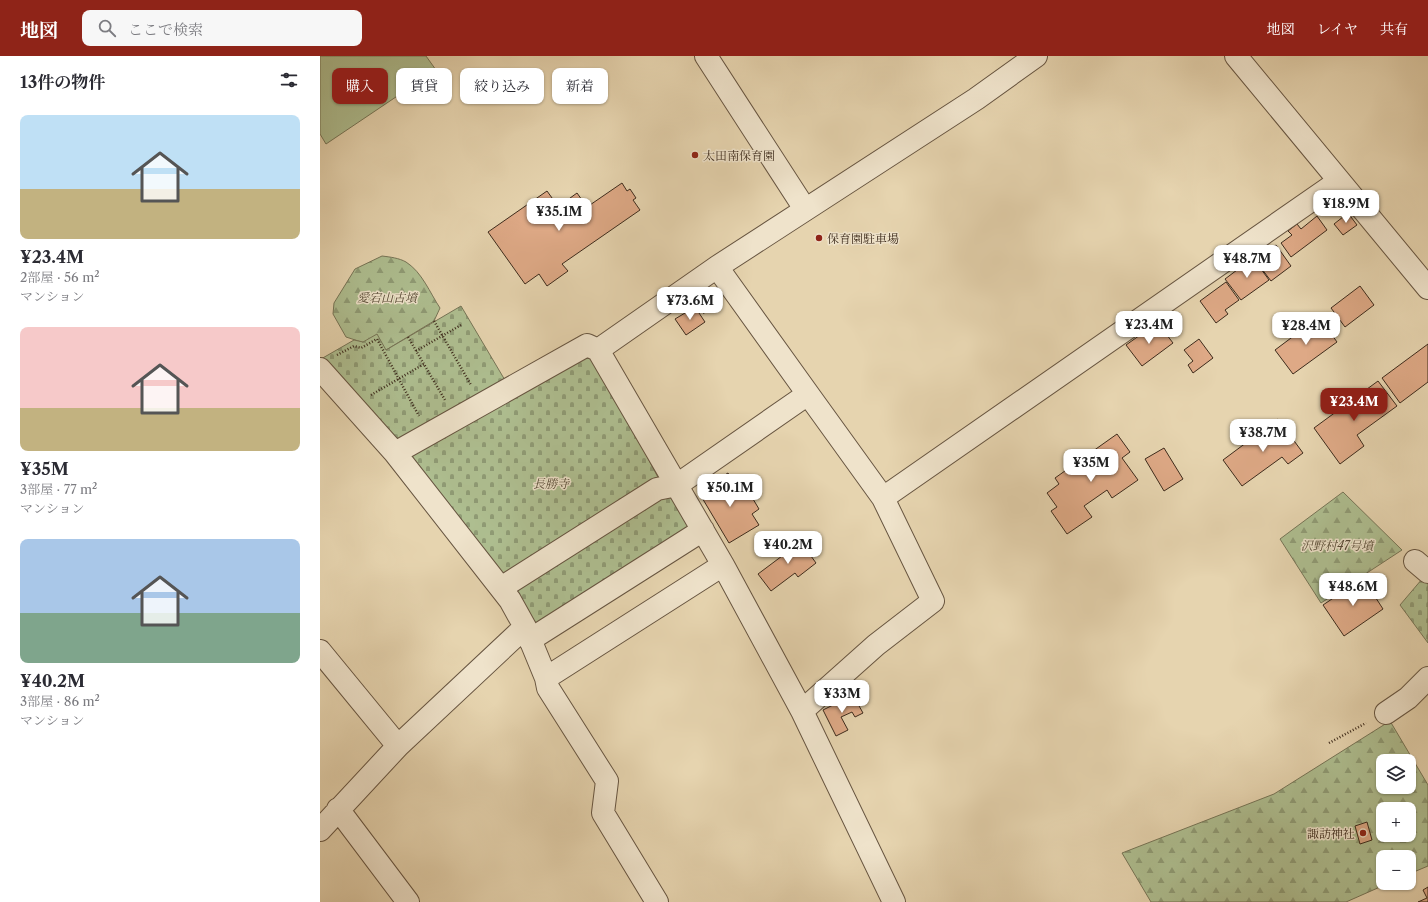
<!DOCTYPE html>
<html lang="ja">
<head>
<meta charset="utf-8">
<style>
  body { margin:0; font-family:"Libre Caslon Text","Noto Serif JP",serif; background:#f7f7f7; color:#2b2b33; height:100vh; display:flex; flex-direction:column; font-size:15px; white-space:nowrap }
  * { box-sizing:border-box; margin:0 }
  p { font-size:13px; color:#7c7c81 }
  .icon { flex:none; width:22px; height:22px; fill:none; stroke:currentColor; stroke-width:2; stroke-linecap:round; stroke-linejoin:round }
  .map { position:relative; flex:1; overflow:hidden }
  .panel { display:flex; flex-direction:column; background:#fff; width:320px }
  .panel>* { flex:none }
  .top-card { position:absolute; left:12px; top:12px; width:380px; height:36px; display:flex; gap:8px }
  .tools { position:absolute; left:1056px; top:698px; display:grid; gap:8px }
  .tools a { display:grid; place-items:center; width:40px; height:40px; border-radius:8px; background:#fff; box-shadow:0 1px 3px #0004; font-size:20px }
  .price { position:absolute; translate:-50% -34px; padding:0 9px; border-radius:8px; background:#fff; color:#222; font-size:13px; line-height:26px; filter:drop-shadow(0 1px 2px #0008) }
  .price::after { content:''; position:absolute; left:50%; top:24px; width:12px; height:9px; margin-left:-6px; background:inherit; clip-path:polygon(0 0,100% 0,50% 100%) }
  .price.on { background:#8f2418; color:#fff }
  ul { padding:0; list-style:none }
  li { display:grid; align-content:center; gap:8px; height:212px; padding:0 20px }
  li span { display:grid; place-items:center; height:124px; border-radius:8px; color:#555 }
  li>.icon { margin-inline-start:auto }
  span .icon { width:72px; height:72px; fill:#fffc; stroke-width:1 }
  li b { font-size:17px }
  h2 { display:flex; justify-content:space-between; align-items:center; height:48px; padding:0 20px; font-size:17px }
  .tag { padding:0 14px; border-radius:8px; background:#fff; box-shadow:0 1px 3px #0004; font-size:14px; line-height:36px }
  .tag.on { background:#8f2418; color:#fff }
  header { display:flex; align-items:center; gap:24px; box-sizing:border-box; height:56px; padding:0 20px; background:#8f2418; color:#fff }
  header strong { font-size:19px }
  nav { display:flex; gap:22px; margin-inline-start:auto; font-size:14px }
  .search { width:280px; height:36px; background:#f7f7f7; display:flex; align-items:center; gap:10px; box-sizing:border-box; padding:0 14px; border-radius:8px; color:#7c7c81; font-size:15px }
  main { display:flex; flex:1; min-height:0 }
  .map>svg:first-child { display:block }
  .green { fill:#aebe90; stroke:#767456 }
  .forest { fill:url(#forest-firs); stroke:#767456; fill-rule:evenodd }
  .cemetery { fill:url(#cemetery-stones); stroke:#767456 }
  .building { fill:#dea986; stroke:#3d2b1c }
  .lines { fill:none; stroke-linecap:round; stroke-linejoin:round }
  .minor-casing { stroke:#675541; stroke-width:24 }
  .path { stroke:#3d2b1c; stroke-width:2.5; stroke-dasharray:1 2; stroke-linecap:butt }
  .minor { stroke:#efe3cb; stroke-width:22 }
  .poi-dot { fill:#8f2418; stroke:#efe3cb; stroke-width:1.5 }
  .labels { text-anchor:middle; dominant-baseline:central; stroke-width:3; stroke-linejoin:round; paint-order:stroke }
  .poi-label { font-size:12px; fill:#3d2b1c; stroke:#efe3cb; text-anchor:start }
  .park-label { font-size:12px; font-style:italic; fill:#544833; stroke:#efe3cb }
</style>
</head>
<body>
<header>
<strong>地図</strong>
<div class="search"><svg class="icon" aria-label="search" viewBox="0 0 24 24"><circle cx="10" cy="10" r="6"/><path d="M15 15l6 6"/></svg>ここで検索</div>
<nav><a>地図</a><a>レイヤ</a><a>共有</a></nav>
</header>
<main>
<section class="panel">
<h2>13件の物件<svg class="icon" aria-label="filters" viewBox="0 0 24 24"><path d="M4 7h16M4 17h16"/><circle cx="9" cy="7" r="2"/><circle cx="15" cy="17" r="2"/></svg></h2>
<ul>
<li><span style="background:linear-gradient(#bfe0f5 60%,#c2b280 0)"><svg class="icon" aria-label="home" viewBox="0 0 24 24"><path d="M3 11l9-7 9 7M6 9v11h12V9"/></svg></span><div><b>¥23.4M</b><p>2部屋 · 56 m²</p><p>マンション</p></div></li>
<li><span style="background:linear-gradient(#f6c9c9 65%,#c2b280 0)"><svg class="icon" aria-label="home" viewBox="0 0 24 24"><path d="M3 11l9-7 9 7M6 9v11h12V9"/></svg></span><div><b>¥35M</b><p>3部屋 · 77 m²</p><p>マンション</p></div></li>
<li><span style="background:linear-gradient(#a9c7e8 60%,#7fa58c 0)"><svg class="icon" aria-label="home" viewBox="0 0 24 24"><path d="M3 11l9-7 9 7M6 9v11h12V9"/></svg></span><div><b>¥40.2M</b><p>3部屋 · 86 m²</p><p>マンション</p></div></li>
</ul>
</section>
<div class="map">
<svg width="1108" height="846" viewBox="0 0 1108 846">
  <defs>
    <pattern id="forest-firs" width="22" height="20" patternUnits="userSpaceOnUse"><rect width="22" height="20" fill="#aebe90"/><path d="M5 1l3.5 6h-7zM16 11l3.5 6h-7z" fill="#8f9b75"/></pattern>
    <pattern id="cemetery-stones" width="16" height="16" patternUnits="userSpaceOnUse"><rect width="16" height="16" fill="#aebe90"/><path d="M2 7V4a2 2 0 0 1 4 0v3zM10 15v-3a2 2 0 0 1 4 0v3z" fill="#8f9b75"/></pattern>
  </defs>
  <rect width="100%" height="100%" fill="#e6d4af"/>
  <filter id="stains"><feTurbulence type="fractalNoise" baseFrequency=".005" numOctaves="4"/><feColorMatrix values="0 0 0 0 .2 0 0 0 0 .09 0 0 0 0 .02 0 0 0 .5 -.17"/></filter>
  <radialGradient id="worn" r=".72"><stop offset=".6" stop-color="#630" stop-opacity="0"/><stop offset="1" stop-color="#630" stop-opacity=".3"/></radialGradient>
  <!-- green -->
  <path class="green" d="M 0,0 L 106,0 L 116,14 L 6,88 L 0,78 Z"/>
  <!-- forest -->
  <path class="forest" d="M 62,200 C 70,201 79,202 86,206 C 102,216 110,237 120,252 L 114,265 L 66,294 L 26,281 L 13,258 L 14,247 L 35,213 Z
    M 1023,436 L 1082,494 L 1001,547 L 960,483 Z
    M 1070,665 L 1108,729 L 1108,810 L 1089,818 L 1089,801 L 1063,801 L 1063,827 L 1069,827 L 1026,846 L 831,846 L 802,797 L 954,738 ZM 1063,705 L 1089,705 L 1089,731 L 1063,731 ZM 1063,753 L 1089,753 L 1089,779 L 1063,779 Z"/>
  <!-- cemetery -->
  <path class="cemetery" d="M 141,250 L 192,336 L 259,299 L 277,305 L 343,431 L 374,474 L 213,572 L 1,303 L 34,284 L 43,286 L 57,278 L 66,294 Z
    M 1108,516 L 1108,587 L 1080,549 Z"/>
  <!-- building -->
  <path class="building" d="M 302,127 L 307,135 L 310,133 L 316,142 L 313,144 L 320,154 L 242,208 L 248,215 L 227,230 L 219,218 L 205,228 L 168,176 L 227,135 L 248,164 L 256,159 L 246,145 L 257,137 L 267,151 Z
    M 1028,157 L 1037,169 L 1023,179 L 1014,168 Z
    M 997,160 L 1007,174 L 971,201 L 961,187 L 972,179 L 968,175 L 977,168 L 981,173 Z
    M 956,189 L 971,210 L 951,225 L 935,204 Z
    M 933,202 L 949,224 L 921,244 L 905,223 Z
    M 906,226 L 919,244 L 905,254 L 908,258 L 896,267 L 880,245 Z
    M 1040,230 L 1054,249 L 1025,271 L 1011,252 Z
    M 375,251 L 385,266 L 366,279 L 355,263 Z
    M 999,261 L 1017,286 L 973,318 L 955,294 Z
    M 840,270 L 853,287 L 822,310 L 806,289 L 830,272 L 833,275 Z
    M 879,283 L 893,302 L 873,317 L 868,309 L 873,305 L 864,294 Z
    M 1108,288 L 1108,326 L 1080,347 L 1062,322 Z
    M 1058,325 L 1077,350 L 1037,379 L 1044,390 L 1020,408 L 994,372 Z
    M 958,363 L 983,397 L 968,408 L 962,401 L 922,430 L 903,404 Z
    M 797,378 L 810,396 L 802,402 L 818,424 L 792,442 L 787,434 L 764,450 L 772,461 L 747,478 L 731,455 L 737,451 L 727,437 L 739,428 L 735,422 Z
    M 844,392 L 863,423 L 844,435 L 825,403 Z
    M 408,417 L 423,443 L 430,438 L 439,453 L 432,458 L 439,469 L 409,487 L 378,435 Z
    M 478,482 L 496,507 L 478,521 L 475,517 L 451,535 L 438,518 L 462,500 L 459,496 Z
    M 1043,522 L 1063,553 L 1024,580 L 1003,549 Z
    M 533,639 L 543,657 L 535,661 L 532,656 L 521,661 L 528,674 L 516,680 L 503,654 Z
    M 1047,766 L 1052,784 L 1040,788 L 1035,770 Z
    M 1108,831 L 1108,846 L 1098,846 L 1107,842 L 1103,834 Z"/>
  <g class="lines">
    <!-- minor casing -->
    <g class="minor-casing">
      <path id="minor" d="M 386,0 L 485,153
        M 916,0 L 1108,232
        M 397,211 L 488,338
        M 278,294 L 397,211 L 656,43 L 716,0
        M 0,313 L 75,397 L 190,544 L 205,571 L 226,622 L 403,509
        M 75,397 L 267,289 L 278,294 L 403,509 L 482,655 L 574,846
        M 1095,505 L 1108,516
        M 181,532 L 337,433 L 357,429 L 488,338 L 563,442 L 1019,125
        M 211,586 L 216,580 L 383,474
        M 0,595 L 78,690
        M 226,622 L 228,632 L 287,725 L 283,757 L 337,846
        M 482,655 L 556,589 L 613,545 L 563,442
        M 1066,657 L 1088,642 L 1108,622
        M 18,753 L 88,846
        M 0,774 L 78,690 L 205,571"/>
    </g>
    <!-- path -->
    <path class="path" d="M 383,257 L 396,248
      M 114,265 L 151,329
      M 88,281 L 125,344
      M 96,295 L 141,269
      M 17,299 L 34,290 L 41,292 L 57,283 L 99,360
      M 51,339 L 104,308
      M 1009,687 L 1046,667"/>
    <!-- minor -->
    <use href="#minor" class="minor"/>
  </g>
  <!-- markers -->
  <g class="poi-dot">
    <circle cx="375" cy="99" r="4"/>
    <circle cx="499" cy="182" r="4"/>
    <circle cx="1043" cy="777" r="4"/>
  </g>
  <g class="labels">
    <!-- poi labels -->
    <g class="poi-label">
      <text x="383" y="99">太田南保育園</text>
      <text x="507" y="182">保育園駐車場</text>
      <text x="1035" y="777" text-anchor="end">諏訪神社</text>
    </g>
    <!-- park labels -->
    <g class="park-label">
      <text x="67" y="241">愛宕山古墳</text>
      <text x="231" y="427">長勝寺</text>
      <text x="1017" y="489">沢野村47号墳</text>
    </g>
  </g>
  <rect width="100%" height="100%" filter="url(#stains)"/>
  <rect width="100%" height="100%" fill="url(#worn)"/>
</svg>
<div class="tools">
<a><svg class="icon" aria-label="layers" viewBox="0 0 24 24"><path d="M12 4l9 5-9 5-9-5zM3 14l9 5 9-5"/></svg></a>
<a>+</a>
<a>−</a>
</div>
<b class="price" style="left:1026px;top:168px">¥18.9M</b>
<b class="price" style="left:239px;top:176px">¥35.1M</b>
<b class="price" style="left:927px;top:223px">¥48.7M</b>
<b class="price" style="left:370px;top:265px">¥73.6M</b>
<b class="price" style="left:829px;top:289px">¥23.4M</b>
<b class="price" style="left:986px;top:290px">¥28.4M</b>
<b class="price on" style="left:1034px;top:366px">¥23.4M</b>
<b class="price" style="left:943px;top:397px">¥38.7M</b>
<b class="price" style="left:771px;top:427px">¥35M</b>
<b class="price" style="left:410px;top:452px">¥50.1M</b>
<b class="price" style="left:468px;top:509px">¥40.2M</b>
<b class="price" style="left:1033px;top:551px">¥48.6M</b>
<b class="price" style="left:522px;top:658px">¥33M</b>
<div class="top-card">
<a class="tag on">購入</a>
<a class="tag">賃貸</a>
<a class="tag">絞り込み</a>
<a class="tag">新着</a>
</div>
</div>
</main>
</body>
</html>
